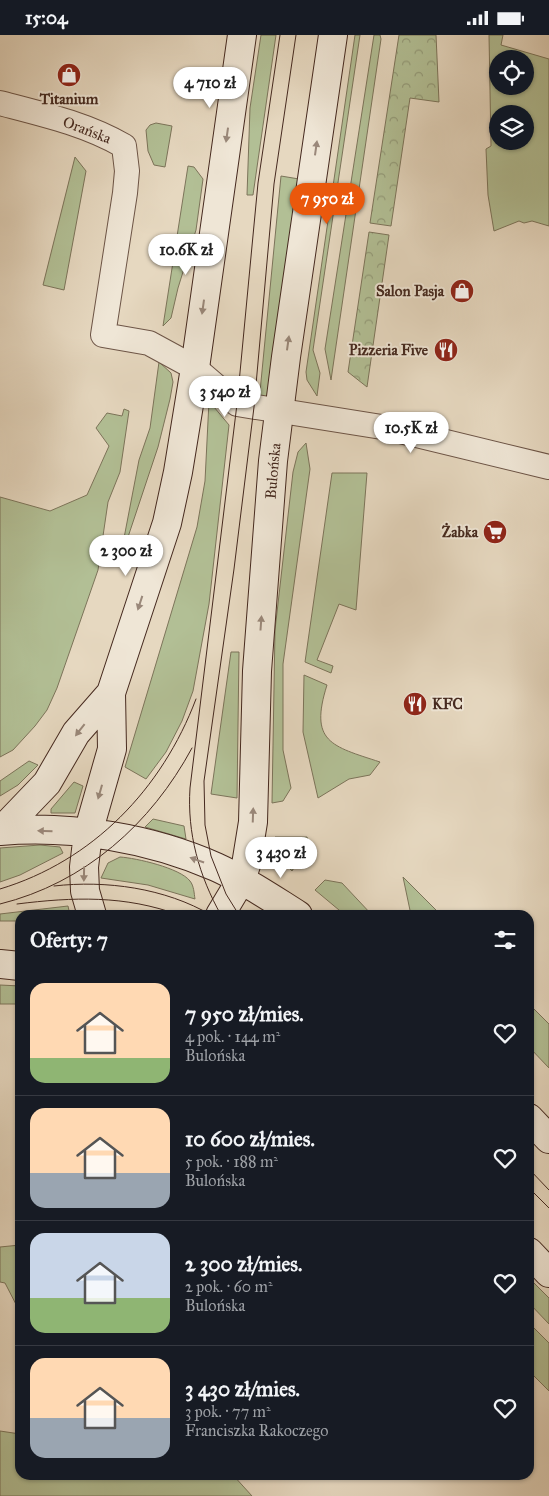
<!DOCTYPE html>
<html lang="pl">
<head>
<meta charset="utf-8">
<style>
  body { margin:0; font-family:"IM FELL Great Primer",serif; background:#242831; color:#f1f3f6; height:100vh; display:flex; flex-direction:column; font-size:19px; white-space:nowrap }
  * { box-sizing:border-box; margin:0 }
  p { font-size:16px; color:#9ea1a6 }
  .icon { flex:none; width:28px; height:28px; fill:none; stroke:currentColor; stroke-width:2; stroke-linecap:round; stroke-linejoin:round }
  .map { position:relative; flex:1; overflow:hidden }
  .side { position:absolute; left:15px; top:875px; width:519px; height:570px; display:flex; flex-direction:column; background:#171b24; border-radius:15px; box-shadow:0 1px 4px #0004 }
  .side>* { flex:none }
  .controls { position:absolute; left:489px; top:15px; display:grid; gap:10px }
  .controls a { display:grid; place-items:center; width:45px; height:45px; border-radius:50%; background:#171b24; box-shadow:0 1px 4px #0004; font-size:25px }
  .price { position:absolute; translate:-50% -42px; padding:0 11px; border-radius:18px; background:#fff; color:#222; font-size:16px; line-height:32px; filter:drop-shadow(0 1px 2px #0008) }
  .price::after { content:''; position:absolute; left:50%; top:30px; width:15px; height:11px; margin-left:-8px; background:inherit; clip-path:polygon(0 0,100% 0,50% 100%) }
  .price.current { background:#ea580c; color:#fff }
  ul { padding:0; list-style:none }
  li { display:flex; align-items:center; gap:15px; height:125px; padding:0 15px }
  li+li { border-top:1px solid #363941 }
  li span { display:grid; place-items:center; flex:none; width:140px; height:100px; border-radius:15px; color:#555 }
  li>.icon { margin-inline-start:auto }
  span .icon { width:60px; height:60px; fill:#fffc; stroke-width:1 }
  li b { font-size:21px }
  h2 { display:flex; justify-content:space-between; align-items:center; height:60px; padding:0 15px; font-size:21px }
  .status { display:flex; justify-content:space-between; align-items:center; height:35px; padding:0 25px; background:#171b24; direction:ltr }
  .status svg { height:14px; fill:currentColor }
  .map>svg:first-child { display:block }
  .green { fill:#b2bf95; stroke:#7c745a; fill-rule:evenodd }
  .forest { fill:url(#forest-crowns); stroke:#7c745a }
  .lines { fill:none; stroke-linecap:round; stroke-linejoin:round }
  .street-casing { stroke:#6d5547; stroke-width:26 }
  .secondary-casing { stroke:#45291f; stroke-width:30 }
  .street { stroke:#efe6d6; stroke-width:24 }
  .secondary { stroke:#efe6d6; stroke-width:28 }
  .tram { stroke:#45291f; stroke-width:1 }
  .oneway { fill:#9a887a }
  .labels { text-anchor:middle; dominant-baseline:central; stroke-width:4; stroke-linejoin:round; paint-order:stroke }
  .poi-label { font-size:15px; font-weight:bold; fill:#45291f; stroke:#efe6d6; text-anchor:end }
  .street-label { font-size:15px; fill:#45291f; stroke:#efe6d6 }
</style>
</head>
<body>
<div class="status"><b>15:04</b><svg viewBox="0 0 49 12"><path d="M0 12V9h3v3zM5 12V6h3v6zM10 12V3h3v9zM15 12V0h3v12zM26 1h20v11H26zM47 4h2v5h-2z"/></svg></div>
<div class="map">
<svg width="549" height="1461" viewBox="0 0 549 1461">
  <defs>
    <pattern id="forest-crowns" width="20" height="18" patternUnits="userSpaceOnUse" patternTransform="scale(1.25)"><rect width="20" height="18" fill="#b2bf95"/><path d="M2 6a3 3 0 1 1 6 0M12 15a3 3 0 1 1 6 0" fill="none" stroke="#939b79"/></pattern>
  </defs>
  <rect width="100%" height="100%" fill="#e6d8c0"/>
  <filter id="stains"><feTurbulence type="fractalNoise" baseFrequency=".004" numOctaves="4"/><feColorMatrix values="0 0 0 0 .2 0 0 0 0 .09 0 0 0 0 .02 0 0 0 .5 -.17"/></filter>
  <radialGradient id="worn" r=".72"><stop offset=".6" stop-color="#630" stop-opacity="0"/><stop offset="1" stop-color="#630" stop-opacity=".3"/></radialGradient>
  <!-- green -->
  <path class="green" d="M 261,0 L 276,0 L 253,160 L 247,160 L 250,73 Z
    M 355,0 L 360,0 L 313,315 L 320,338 L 317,361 L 307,345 L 306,337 Z
    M 374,0 L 380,0 L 381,4 L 331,345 L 325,314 Z
    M 489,0 L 503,0 L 501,10 L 549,24 L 549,191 L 532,186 L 524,188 L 519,186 L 494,196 L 488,160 L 486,114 L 491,111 ZM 498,24 L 525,24 L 525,51 L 498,51 ZM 498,79 L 525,79 L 525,106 L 498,106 Z
    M 156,88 L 172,91 L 165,132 L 154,130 L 148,116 L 146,95 L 150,90 Z
    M 75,122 L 86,136 L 64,255 L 43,250 Z
    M 188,131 L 194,132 L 203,144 L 196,195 L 178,253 L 171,283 L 163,291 Z
    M 281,141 L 299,144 L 271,360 L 259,367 Z
    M 159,327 L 171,338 L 173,347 L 170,364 L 158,412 L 128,502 L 124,503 L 139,425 L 150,393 Z
    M 209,366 L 229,390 L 209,569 L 193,656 L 182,686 L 166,717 L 146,744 L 125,732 L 197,492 L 205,446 Z
    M 124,374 L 129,376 L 120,437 L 108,467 L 98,535 L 57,653 L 47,675 L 35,691 L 13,715 L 0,722 L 0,462 L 50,476 L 87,460 L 109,411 L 96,393 L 107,378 L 122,381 Z
    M 306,408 L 310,434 L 283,629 L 283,715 L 291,753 L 283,766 L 272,768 L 275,595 L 293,437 L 298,417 Z
    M 332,438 L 367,438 L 356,575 L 339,569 L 317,625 L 333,631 L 331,638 L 305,627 Z
    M 231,617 L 239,617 L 237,763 L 211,759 Z
    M 304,640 L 327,650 C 309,707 331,711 380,727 L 370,740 L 349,744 L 318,763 L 303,697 Z
    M 29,726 L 38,730 L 18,750 L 0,761 L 0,746 Z
    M 74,747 L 83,751 L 75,778 L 51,778 L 51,774 Z
    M 153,784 L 184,791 L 186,804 L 145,792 Z
    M 275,802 L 307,802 L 309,808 L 292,836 L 281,824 Z
    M 40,810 L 60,812 L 63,818 L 20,840 L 0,847 L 0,813 Z
    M 120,822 C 136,823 180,833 190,846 C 194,851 194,858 195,864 L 148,850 L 101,843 L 108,828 Z
    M 403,842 L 441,880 L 411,880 Z
    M 325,845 L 342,848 L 372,880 L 345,880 L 315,855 Z
    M 68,871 L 70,880 L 20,880 L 20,886 L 0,886 L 0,879 Z
    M 0,950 L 20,951 L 20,969 L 0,969 Z
    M 529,969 L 549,989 L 549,1033 L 529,1012 Z
    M 20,1210 L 20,1277 L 5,1248 L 0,1247 L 0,1212 Z
    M 529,1243 L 549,1263 L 549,1289 L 529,1268 Z
    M 529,1288 L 549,1308 L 549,1356 L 529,1336 Z
    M 0,1396 L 20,1399 L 20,1440 L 233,1440 L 252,1461 L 0,1461 Z"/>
  <!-- forest -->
  <path class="forest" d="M 399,0 L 436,0 L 439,67 L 410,63 L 391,191 L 370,188 Z
    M 369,197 L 389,200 L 367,352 L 348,337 Z"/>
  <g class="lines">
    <!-- street casing -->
    <g class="street-casing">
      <path id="street" d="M 0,68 C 42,79 86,89 124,111 L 127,136 L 125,158 L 103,300 L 149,308 L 195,333 L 237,369 L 388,393 L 549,432"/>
    </g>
    <!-- secondary casing -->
    <g class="secondary-casing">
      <path id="secondary" d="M 2,795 L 47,748 L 76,698 L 111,658
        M 0,796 C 72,790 150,803 216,832 C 245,845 271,863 298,880
        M 92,880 L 85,856 L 84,832 L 88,798 L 112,714 L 111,658 L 167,488 L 178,437 L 195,333 L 242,0
        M 220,880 L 241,845 L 246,830 L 253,787 L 257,636 L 273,426 L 286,322 L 333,0
        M 0,929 L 20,931
        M 529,1083 L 549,1104
        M 529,1217 L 549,1238"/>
    </g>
    <!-- street -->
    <use href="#street" class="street"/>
    <!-- secondary -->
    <use href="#secondary" class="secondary"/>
    <!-- tram -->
    <path class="tram" d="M 54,851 C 106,845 165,853 211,880
      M 0,854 C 93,826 162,754 196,664
      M 0,869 C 85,848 151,789 192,713
      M 17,869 C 73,862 125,860 179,880
      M 221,880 C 199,841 187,798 190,753 L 237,369 L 258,148 L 280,0
      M 239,880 L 226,859 L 211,821 L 205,790 L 204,746 L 234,534 L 254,372 L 274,149 L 296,0
      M 529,1134 L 549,1155
      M 529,1153 L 549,1173"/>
  </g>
  <!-- one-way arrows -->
  <defs><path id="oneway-solid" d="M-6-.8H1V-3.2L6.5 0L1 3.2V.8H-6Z" transform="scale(1.25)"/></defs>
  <g class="oneway">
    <use href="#oneway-solid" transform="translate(227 100) rotate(98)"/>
    <use href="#oneway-solid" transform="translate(316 113) rotate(-82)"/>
    <use href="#oneway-solid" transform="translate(203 272) rotate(98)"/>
    <use href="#oneway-solid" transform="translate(288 308) rotate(-82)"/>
    <use href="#oneway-solid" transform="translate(140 568) rotate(108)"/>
    <use href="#oneway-solid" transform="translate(261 588) rotate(-86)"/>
    <use href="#oneway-solid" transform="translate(80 695) rotate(128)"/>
    <use href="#oneway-solid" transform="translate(100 757) rotate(106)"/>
    <use href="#oneway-solid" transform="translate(253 780) rotate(-88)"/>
    <use href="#oneway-solid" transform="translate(45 796) rotate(-179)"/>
    <use href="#oneway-solid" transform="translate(197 825) rotate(-161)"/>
    <use href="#oneway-solid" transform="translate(84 839) rotate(91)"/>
  </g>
  <!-- icons -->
  <defs>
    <g id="shop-disc" transform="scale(1.25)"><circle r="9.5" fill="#8f2418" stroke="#efe6d6"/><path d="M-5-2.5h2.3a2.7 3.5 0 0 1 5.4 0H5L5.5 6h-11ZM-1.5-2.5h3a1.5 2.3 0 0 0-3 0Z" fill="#fff"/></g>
    <g id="restaurant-disc" transform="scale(1.25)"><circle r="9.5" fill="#8f2418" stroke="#efe6d6"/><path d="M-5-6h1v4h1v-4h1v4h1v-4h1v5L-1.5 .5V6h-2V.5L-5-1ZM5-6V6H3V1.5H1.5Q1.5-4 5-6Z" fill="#fff"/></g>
    <g id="supermarket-disc" transform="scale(1.25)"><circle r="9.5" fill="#8f2418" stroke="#efe6d6"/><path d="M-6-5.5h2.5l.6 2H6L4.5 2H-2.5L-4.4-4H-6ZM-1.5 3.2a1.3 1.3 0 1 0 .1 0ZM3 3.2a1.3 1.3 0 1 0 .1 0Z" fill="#fff"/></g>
  </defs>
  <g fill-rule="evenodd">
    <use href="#shop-disc" x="69" y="40"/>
    <use href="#shop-disc" x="462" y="256"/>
    <use href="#restaurant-disc" x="446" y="315"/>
    <use href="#supermarket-disc" x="495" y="497"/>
    <use href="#restaurant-disc" x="415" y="669"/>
  </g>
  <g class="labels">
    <!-- poi labels -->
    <g class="poi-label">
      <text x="69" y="64" text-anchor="middle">Titanium</text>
      <text x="444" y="256">Salon Pasja</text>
      <text x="428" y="315">Pizzeria Five</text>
      <text x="478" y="497">Żabka</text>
      <text x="432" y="669" text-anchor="start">KFC</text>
    </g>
    <!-- street labels -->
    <g class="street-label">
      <text transform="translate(87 95) rotate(21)">Orańska</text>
      <text transform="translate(273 436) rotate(-85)">Bulońska</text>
    </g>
  </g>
  <rect width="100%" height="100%" filter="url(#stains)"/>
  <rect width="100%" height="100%" fill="url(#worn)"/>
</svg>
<div class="controls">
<a><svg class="icon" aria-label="locate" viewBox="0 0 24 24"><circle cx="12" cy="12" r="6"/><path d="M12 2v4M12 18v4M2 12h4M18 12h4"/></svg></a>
<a><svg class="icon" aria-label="layers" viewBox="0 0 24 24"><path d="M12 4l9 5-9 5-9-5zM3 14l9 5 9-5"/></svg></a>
</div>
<b class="price" style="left:210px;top:74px">4 710 zł</b>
<b class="price current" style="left:327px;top:190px">7 950 zł</b>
<b class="price" style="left:186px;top:241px">10.6K zł</b>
<b class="price" style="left:225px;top:383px">3 540 zł</b>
<b class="price" style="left:411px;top:419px">10.5K zł</b>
<b class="price" style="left:126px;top:542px">2 300 zł</b>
<b class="price" style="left:281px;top:844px">3 430 zł</b>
<section class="side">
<h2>Oferty: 7<svg class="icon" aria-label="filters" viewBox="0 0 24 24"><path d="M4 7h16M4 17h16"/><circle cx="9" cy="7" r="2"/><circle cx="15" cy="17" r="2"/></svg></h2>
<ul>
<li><span style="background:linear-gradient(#ffd9b3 75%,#8fb573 0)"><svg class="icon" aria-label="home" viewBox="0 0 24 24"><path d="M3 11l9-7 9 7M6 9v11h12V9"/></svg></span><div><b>7 950 zł/mies.</b><p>4 pok. · 144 m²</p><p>Bulońska</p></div><svg class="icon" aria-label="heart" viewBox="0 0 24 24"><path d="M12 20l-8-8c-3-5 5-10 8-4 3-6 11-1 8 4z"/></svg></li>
<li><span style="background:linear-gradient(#ffd9b3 65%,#9aa5b1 0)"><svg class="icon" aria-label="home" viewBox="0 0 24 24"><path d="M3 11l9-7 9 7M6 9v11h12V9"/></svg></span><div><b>10 600 zł/mies.</b><p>5 pok. · 188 m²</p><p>Bulońska</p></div><svg class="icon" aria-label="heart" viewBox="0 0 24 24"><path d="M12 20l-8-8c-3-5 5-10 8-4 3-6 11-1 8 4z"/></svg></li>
<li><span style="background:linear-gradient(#c9d6e8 65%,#8fb573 0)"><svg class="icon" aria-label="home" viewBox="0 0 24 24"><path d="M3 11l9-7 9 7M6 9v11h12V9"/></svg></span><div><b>2 300 zł/mies.</b><p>2 pok. · 60 m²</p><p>Bulońska</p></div><svg class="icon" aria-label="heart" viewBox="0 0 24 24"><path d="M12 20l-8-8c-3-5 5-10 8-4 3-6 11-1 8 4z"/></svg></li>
<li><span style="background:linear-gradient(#ffd9b3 60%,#9aa5b1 0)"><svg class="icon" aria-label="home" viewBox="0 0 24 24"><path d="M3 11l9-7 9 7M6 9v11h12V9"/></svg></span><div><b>3 430 zł/mies.</b><p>3 pok. · 77 m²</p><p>Franciszka Rakoczego</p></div><svg class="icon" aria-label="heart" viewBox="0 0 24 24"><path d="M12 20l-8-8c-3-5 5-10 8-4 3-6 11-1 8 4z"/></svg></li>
</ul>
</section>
</div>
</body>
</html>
